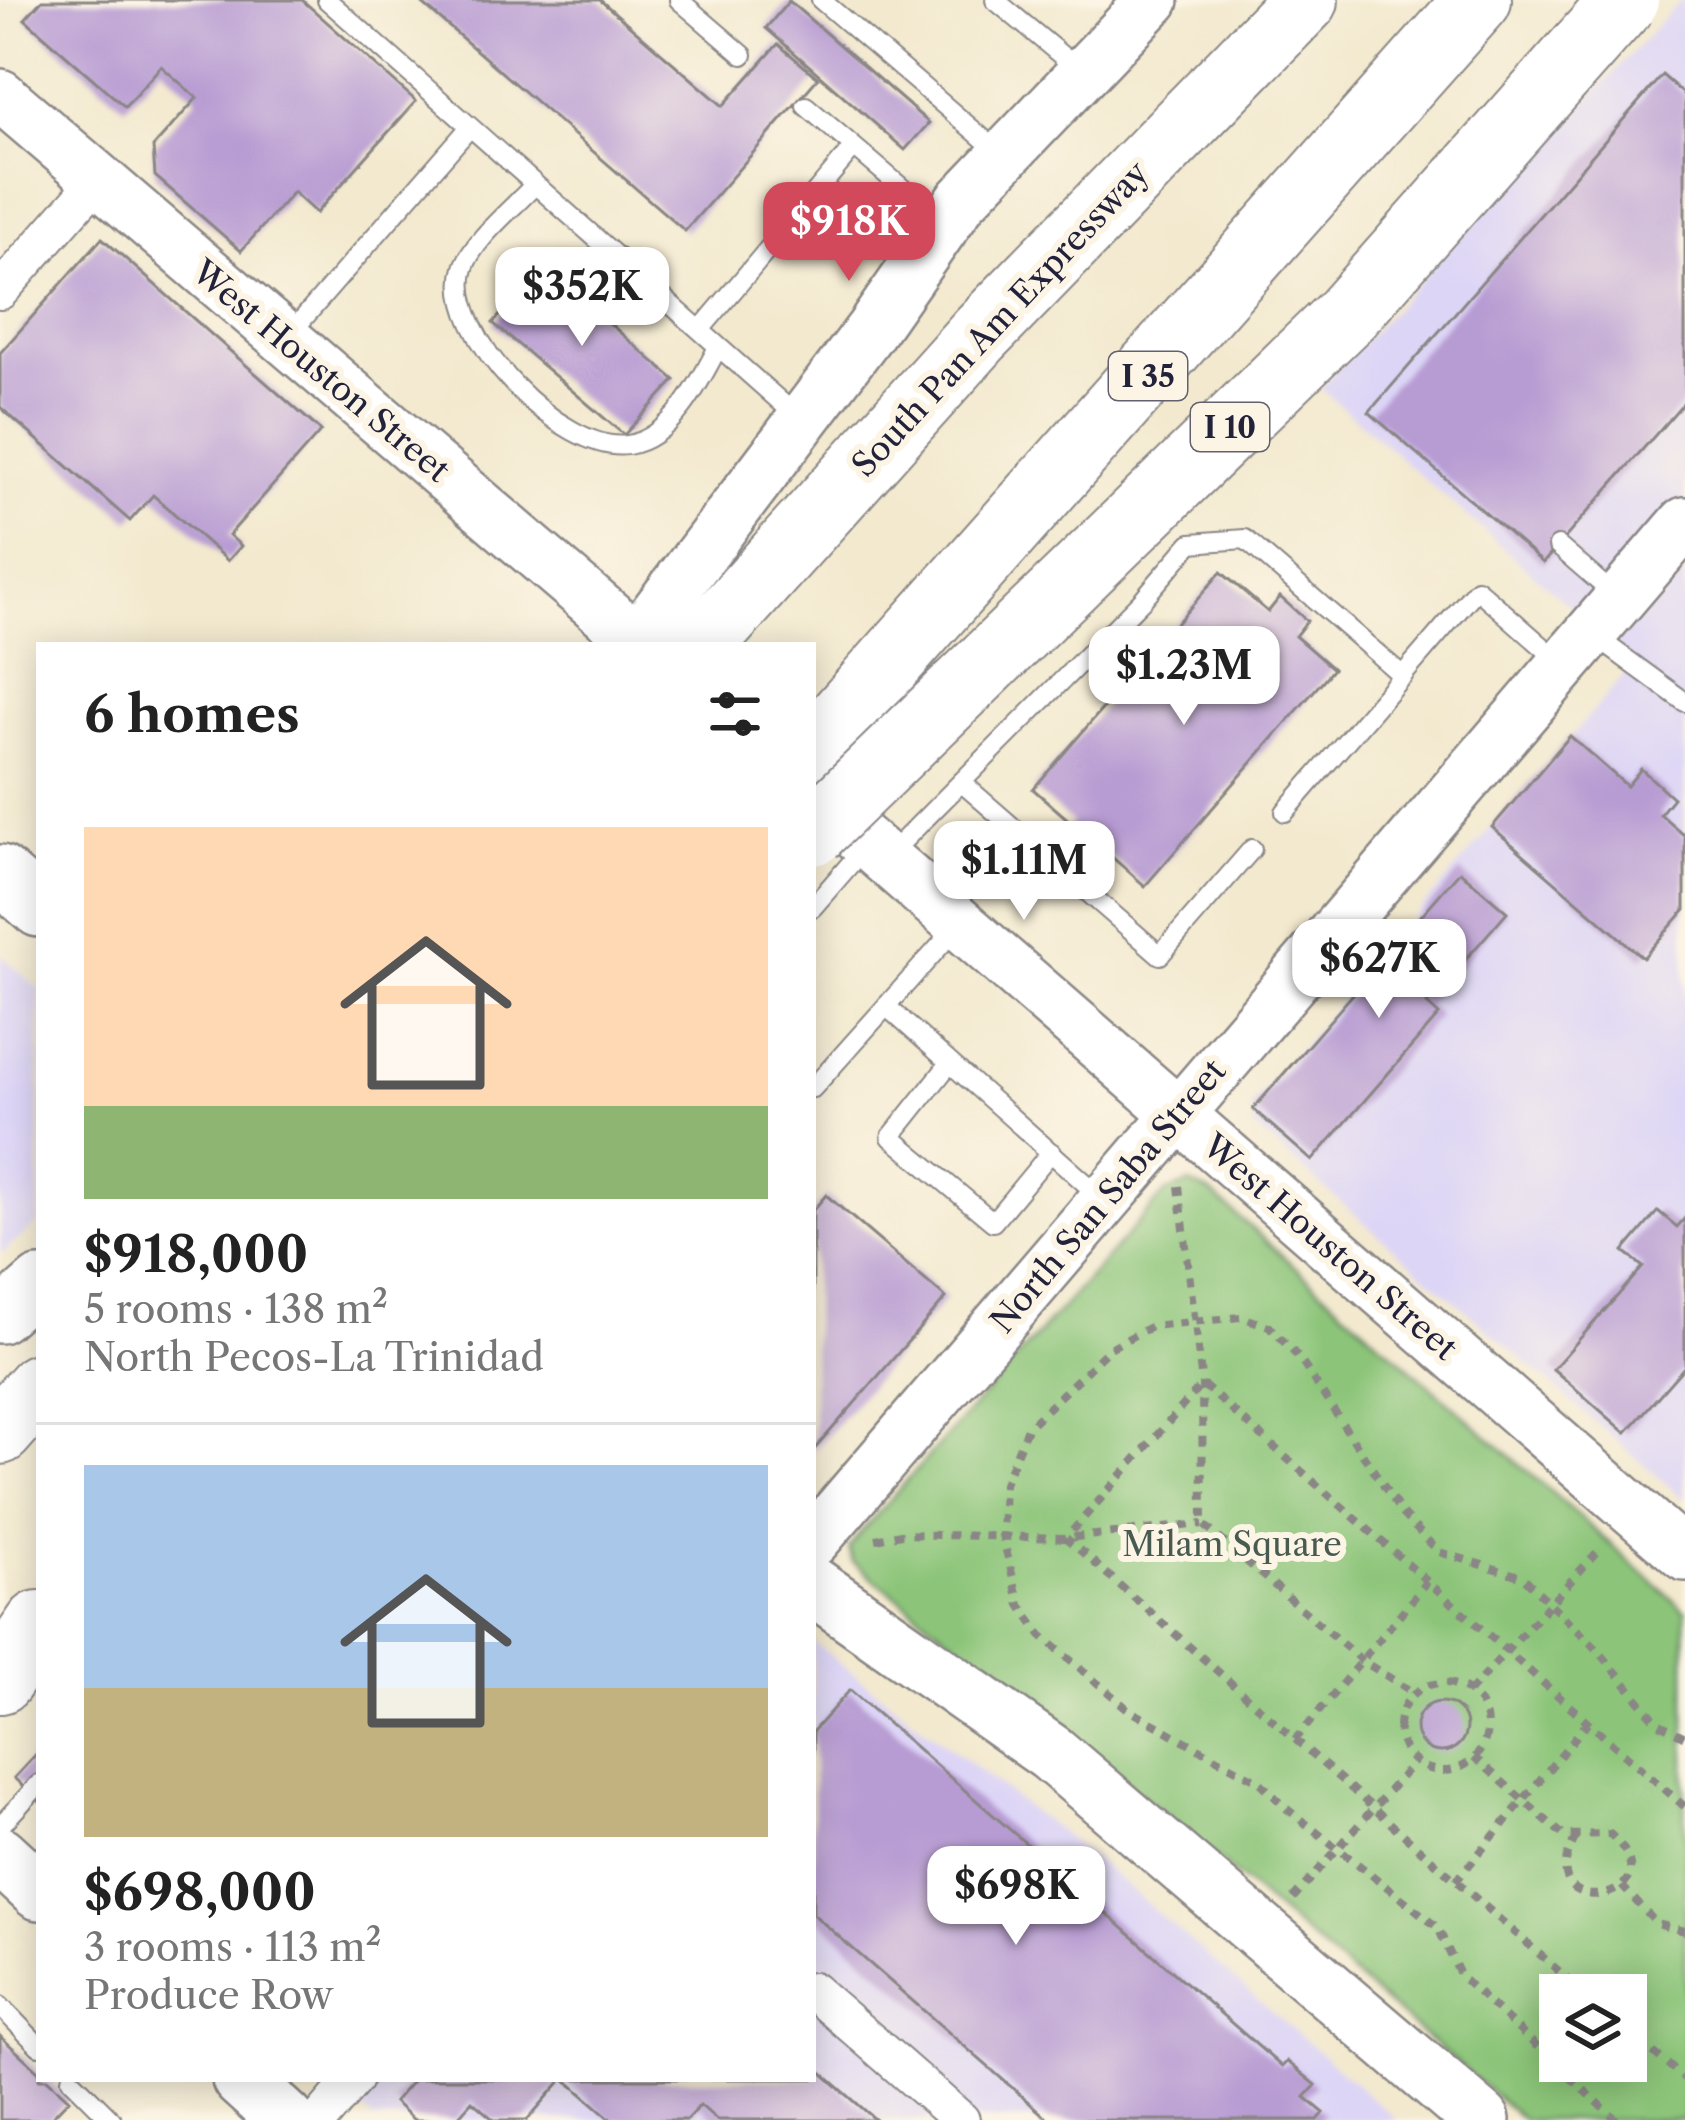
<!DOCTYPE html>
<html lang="en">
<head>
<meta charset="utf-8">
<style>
  body { margin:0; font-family:"Libre Caslon Text",serif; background:#f6f6f6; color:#222; height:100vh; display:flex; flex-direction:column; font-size:45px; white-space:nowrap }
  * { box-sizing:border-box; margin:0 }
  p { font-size:39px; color:#767676 }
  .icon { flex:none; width:66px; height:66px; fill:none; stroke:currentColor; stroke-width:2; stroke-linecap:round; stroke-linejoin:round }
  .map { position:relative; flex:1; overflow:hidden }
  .details { position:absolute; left:36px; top:642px; width:780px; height:1440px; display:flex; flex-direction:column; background:#fff; border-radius:0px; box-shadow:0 6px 30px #0003 }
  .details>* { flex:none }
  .controls { position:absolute; left:1539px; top:1974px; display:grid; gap:24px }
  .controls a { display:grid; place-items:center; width:108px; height:108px; border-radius:0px; background:#fff; box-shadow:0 6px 30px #0003; font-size:60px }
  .price { position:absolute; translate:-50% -102px; padding:0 27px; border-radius:24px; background:#fff; color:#222; font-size:39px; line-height:78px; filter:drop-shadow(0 3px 6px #0008) }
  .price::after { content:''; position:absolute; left:50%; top:72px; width:36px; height:27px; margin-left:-18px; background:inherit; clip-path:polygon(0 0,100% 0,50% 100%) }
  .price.selected { background:#d1495b; color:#fff }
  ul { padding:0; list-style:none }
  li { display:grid; align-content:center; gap:24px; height:636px; padding:0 48px }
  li+li { border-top:3px solid #e0e0e0 }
  li span { display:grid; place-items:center; height:372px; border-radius:0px; color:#555 }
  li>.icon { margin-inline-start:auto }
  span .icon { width:216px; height:216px; fill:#fffc; stroke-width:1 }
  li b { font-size:51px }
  h2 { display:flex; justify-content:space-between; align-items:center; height:144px; padding:0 48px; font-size:51px }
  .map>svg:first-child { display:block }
  .built { fill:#ddd5f6 }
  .green { fill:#8cc579; stroke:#57745a; stroke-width:3; fill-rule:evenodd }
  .building { fill:#b79bd3 }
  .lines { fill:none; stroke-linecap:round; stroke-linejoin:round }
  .lane-casing { stroke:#8a8685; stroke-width:22 }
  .street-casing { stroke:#8a8685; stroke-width:40 }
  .secondary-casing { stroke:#8a8685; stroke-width:56 }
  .primary-casing { stroke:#8a8685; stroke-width:62 }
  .highway-casing { stroke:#8a8685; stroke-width:70 }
  .path { stroke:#8a8685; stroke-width:8; stroke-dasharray:9 9; stroke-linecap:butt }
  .lane { stroke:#fff; stroke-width:18 }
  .street { stroke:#fff; stroke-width:36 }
  .secondary { stroke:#fff; stroke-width:51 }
  .primary { stroke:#fff; stroke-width:57 }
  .highway { stroke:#fff; stroke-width:66 }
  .highway-bridge-casing { stroke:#8a8685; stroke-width:70; stroke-linecap:butt }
  .highway-bridge { stroke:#fff; stroke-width:66 }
  .labels { text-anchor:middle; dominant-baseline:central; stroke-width:12; stroke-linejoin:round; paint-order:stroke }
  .shield { fill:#fcf5e5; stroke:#63616e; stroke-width:3 }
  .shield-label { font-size:30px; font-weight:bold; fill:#22223b }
  .street-label { font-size:33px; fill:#22223b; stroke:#fcf5e5 }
  .park-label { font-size:33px; fill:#475b51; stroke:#fcf5e5 }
</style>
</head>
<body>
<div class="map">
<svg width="1685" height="2120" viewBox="0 0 1685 2120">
  <rect width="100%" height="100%" fill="#fcf5e5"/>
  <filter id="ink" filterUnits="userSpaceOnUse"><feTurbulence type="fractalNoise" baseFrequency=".00833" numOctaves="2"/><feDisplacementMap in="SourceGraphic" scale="24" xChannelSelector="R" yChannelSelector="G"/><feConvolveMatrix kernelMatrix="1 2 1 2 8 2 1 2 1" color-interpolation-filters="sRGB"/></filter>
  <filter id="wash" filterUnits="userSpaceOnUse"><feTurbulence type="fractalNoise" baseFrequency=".004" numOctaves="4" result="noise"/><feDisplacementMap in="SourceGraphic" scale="48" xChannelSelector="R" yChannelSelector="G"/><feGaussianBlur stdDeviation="2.7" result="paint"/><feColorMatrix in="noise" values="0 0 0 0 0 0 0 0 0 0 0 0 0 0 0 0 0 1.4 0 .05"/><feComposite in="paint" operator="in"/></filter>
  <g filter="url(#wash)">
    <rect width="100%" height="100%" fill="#f3e9cf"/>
    <!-- built -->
    <path class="built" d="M 1681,0 L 1685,0 L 1685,1500 L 1253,1126 L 1251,1105 L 1635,663 L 1320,388 Z
      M 0,954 L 39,989 L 39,1223 L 0,1254 Z
      M 813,1642 L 1102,1865 L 1397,2120 L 373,2120 L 333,2079 L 813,2079 Z"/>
    <!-- green -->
    <path class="green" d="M 1189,1184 L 1210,1192 L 1685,1610 L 1685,2120 L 1523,2120 L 1031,1701 L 853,1562 L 849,1548 L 860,1533 L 1165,1193 ZM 1560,1995 L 1626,1995 L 1626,2061 L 1560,2061 Z"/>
    <g id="blocks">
      <!-- building -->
      <path class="building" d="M 42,0 L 302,0 L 416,101 L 316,213 L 293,192 L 241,251 L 155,176 L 153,147 L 197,98 L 161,66 L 125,107 L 25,19 Z
        M 418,0 L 600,0 L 723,106 L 778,44 L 818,78 L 685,231 Z
        M 789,1 L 929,123 L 905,150 L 766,28 Z
        M 1662,75 L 1685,95 L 1685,401 L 1543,563 L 1369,412 Z
        M 102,238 L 321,431 L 229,535 L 241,546 L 228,561 L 153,495 L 130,521 L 0,407 L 0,353 Z
        M 536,260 L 675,380 L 624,435 L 493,323 L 512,302 L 505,295 Z
        M 1221,572 L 1268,612 L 1280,597 L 1307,621 L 1295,636 L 1333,669 L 1145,886 L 1097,844 L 1088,854 L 1064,832 L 1072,823 L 1033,789 Z
        M 1570,736 L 1627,786 L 1641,769 L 1673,798 L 1660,814 L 1685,836 L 1685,910 L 1643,958 L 1492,827 Z
        M 1460,871 L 1507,912 L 1427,1004 L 1439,1015 L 1312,1161 L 1253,1109 Z
        M 826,1195 L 946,1298 L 813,1451 L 813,1210 Z
        M 1658,1211 L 1677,1227 L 1685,1218 L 1685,1366 L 1626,1433 L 1553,1369 L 1643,1267 L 1624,1251 Z
        M 850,1690 L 1282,2067 L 1287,2061 L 1316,2085 L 1305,2097 L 1324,2113 L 1318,2120 L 1049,2120 L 813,1914 L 813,1731 Z
        M1416 1727a25 25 0 1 1 50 0a25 25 0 1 1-50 0Z
        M 39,1751 L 39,1801 L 14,1778 Z
        M 0,2036 L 39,2072 L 39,2079 L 47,2079 L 69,2099 L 49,2120 L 0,2120 Z
        M 813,2065 L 876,2120 L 717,2120 L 700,2105 L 686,2120 L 612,2120 L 565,2079 L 813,2079 Z
        M 414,2079 L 563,2079 L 527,2120 L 494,2120 L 472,2101 L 455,2120 L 414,2120 L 394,2102 Z"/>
    </g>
  </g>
  <g filter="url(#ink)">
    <use href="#blocks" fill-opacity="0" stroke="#8a8685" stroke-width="3"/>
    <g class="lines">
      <!-- lane casing -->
      <g class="lane-casing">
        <path id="lane" d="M 327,0 L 799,418
          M 679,0 L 743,55
          M 821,0 L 1000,153
          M 995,0 L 1079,70
          M 806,106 L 941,221
          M 535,184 C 515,207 473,239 464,268 C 443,333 564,455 628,445 C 672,438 700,382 718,347
          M 700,330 L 854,147
          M 288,336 L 470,127
          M 1558,546 L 1618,598
          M 1592,634 L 1685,702
          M 961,782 L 1160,955 L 1252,849
          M 1285,812 L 1477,589 L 1559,661
          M 888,856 L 1143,599 L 1191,543 L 1245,539 L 1403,676
          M 813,907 L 865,847
          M 886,1006 L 1102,1198
          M 950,1063 L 891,1137 L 993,1222 L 1051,1152
          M 813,1088 L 956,928
          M 0,1826 L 39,1784
          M 0,2006 L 39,2046
          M 71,2079 L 112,2120"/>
      </g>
      <!-- street casing -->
      <g class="street-casing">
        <path id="street" d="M 0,291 L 97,181
          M 813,1991 L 961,2120
          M 319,2120 L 354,2079"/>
      </g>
      <!-- secondary casing -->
      <g class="secondary-casing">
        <path id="secondary" d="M 0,95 L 643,645
          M 632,645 L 870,331 L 961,201 L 1153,0
          M 813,796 L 1685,1555
          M 0,1317 L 39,1283
          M 813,1541 L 1685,523"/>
      </g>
      <!-- primary casing -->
      <g class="primary-casing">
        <path id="primary" d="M 0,874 L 39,908
          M 813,1586 L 1051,1753 L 1481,2120
          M 0,1855 L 39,1891
          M 241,2079 L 286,2120"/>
      </g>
      <!-- highway casing -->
      <g class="highway-casing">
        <path id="highway" d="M 701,645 L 979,335 L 1305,0
          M 813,749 L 1478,0
          M 0,1431 L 39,1387
          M 0,1680 L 39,1624"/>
      </g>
      <!-- path -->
      <path class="path" d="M 1179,1186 L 1202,1384 L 1203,1524 L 1361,1660 L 1414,1693
        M 876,1539 L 901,1534 L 1066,1538 L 1203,1524
        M1399 1727a44 44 0 1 1 88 0a44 44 0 1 1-88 0Z
        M 1469,1692 L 1600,1549
        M 1295,1740 L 1427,1582
        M 1474,1757 L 1563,1835 L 1610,1834 C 1685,1902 1524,1926 1576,1837
        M 1456,1881 L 1588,1722
        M 1622,1886 L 1657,1924 L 1685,1931
        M 1293,1899 L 1415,1761
        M 1586,1995 L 1066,1538 L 1202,1384 L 1685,1807
        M 1626,2029 L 1685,2079
        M 1617,2120 L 1461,1977 L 1438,1928 L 1409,1904 L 1287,1809 L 1260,1782 L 1129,1710 L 1041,1635 L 1020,1605 L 1002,1535 L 1004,1484 L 1027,1428 L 1110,1348 L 1152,1326 L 1241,1317 L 1269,1326 L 1299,1358 L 1403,1515 L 1439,1552 L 1523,1577 L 1598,1650 L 1658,1723 L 1685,1737"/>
      <!-- lane -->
      <use href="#lane" class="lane"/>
      <!-- street -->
      <use href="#street" class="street"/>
      <!-- secondary -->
      <use href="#secondary" class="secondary"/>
      <!-- primary -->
      <use href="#primary" class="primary"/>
      <!-- highway -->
      <use href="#highway" class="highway"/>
      <!-- highway-bridge casing -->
      <g class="highway-bridge-casing">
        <path id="highway-bridge" d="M 813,832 L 1347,314 L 1625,0"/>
      </g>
      <!-- highway-bridge -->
      <use href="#highway-bridge" class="highway-bridge"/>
    </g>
  </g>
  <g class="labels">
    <!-- shield labels -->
    <g class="shield">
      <rect x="1109" y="352" width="78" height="48" rx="9"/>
      <rect x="1191" y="403" width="78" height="48" rx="9"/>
    </g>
    <g class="shield-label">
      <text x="1148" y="376">I 35</text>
      <text x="1230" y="427">I 10</text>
    </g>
    <!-- street labels -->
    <g class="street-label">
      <text transform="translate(1000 319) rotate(-47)">South Pan Am Expressway</text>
      <text transform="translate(321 371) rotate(40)">West Houston Street</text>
      <text transform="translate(1108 1196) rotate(-50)">North San Saba Street</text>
      <text transform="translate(1330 1247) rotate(41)">West Houston Street</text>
    </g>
    <!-- park labels -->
    <g class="park-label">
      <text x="1232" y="1544">Milam Square</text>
    </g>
  </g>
</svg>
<div class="controls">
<a><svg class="icon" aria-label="layers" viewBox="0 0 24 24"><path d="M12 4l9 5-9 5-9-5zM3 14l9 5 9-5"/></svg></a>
</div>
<b class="price selected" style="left:849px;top:284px">$918K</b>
<b class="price" style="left:582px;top:349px">$352K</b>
<b class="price" style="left:1184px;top:728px">$1.23M</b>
<b class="price" style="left:1024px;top:923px">$1.11M</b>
<b class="price" style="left:1379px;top:1021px">$627K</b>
<b class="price" style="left:1016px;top:1948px">$698K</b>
<section class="details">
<h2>6 homes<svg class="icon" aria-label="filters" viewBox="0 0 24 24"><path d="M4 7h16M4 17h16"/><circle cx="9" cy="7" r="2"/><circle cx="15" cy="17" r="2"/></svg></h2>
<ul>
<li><span style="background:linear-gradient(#ffd9b3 75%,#8fb573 0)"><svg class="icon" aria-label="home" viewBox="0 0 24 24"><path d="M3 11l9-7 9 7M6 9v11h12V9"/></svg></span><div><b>$918,000</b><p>5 rooms · 138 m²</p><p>North Pecos-La Trinidad</p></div></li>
<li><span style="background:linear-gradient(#a9c7e8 60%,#c2b280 0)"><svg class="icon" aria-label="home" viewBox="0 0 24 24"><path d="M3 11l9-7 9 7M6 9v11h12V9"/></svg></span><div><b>$698,000</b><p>3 rooms · 113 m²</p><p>Produce Row</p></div></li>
</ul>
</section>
</div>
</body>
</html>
